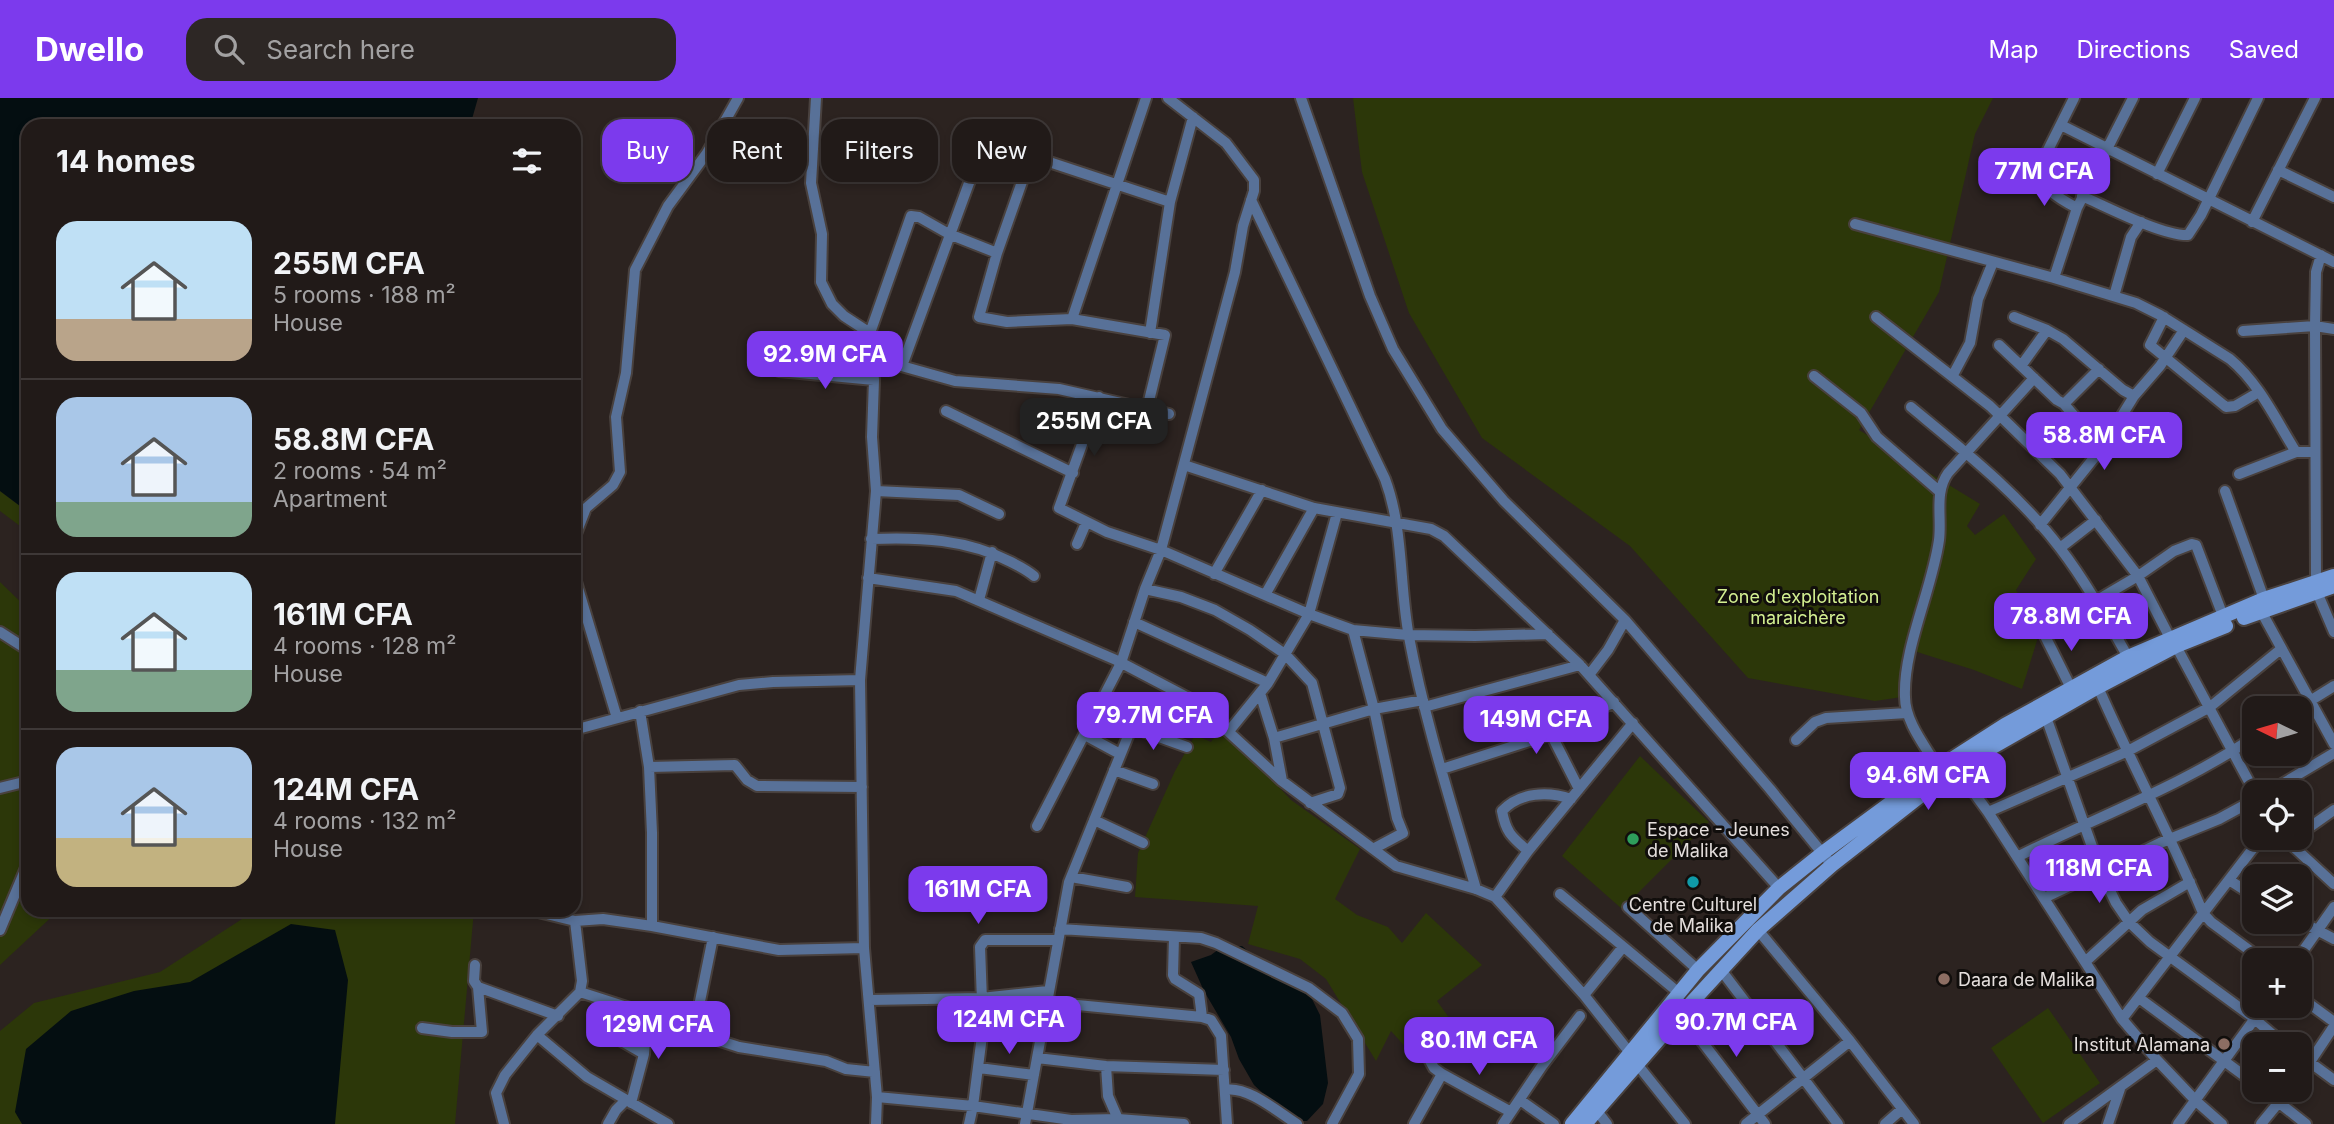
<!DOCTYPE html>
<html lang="en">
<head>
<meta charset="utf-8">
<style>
  body { margin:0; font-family:Inter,sans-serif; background:#2d2725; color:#f1f3f6; height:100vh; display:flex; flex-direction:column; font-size:26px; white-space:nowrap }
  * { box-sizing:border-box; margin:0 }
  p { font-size:23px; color:#a2a1a2 }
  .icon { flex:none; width:38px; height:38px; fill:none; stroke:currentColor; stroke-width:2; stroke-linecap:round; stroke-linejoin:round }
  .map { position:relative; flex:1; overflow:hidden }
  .details { position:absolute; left:21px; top:21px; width:560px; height:798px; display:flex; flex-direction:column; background:#211a18; border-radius:21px; box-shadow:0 4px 10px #0003,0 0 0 2px #3e3837 }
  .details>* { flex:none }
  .banner { position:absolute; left:602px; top:21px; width:665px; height:63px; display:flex; gap:14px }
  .needle { width:46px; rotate:275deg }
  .buttons { position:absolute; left:2242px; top:598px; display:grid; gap:14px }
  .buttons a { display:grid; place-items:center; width:70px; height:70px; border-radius:14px; background:#211a18; box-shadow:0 4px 10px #0003,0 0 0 2px #3e3837; font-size:35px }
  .price { position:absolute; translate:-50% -60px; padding:0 16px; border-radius:14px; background:#7c3aed; color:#fff; font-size:23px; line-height:46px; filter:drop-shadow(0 2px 4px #0008) }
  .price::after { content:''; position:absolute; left:50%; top:42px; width:21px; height:16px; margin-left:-10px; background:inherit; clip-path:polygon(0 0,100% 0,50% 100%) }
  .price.selected { background:#222; color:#fff }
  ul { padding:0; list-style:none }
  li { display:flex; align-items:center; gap:21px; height:175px; padding:0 35px }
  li+li { border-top:2px solid #3e3837 }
  li span { display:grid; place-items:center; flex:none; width:196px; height:140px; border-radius:21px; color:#555 }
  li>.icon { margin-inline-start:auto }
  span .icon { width:84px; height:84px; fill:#fffc; stroke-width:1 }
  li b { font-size:30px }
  h2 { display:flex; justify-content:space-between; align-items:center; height:84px; padding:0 35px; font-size:30px }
  .tag { padding:0 24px; border-radius:21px; background:#211a18; box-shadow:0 4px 10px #0003,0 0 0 2px #3e3837; font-size:24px; line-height:63px }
  .tag.selected { background:#7c3aed; color:#fff }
  header { display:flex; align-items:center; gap:42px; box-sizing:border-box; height:98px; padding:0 35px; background:#7c3aed; color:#fff }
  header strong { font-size:33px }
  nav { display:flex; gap:38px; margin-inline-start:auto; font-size:24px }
  .search { width:490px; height:63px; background:#2d2725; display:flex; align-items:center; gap:18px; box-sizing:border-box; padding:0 24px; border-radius:21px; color:#a2a1a2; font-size:26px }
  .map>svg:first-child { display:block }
  .green { fill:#2c3709 }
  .water { fill:#040e11 }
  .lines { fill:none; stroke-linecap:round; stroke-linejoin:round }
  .street-casing { stroke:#49413e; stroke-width:14 }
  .secondary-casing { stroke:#49413e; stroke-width:18 }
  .street { stroke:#587198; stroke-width:10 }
  .secondary { stroke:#749bda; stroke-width:14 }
  .leisure-dot { fill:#2e9e5b; stroke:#110e0c; stroke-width:2.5 }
  .culture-dot { fill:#0f9aa8; stroke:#110e0c; stroke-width:2.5 }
  .education-dot { fill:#8d6e63; stroke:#110e0c; stroke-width:2.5 }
  .labels { text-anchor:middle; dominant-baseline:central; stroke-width:6; stroke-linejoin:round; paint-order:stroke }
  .park-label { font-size:18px; fill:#d3ef91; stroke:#110e0c }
  .poi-label { font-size:18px; fill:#e4dedc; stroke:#110e0c; text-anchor:start }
</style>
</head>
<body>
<header>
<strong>Dwello</strong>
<div class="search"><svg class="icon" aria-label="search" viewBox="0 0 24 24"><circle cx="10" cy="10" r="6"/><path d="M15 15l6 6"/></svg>Search here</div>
<nav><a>Map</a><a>Directions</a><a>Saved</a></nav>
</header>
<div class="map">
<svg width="2334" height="1026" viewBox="0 0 2334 1026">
  <rect width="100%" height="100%" fill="#2c2320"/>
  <!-- green -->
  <path class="green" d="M 1353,0 L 1993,0 L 1975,36 L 1939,194 L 1859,332 L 1980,406 L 1967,428 L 1975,437 L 2004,416 L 2036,461 L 2016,492 L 2039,536 L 2022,591 L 1974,572 L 1914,553 L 1909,598 L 1875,603 L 1748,580 L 1630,448 L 1482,340 L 1409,215 L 1362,74 Z
    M 0,393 L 28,414 L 28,434 L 0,413 Z
    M 0,484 L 28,511 L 28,812 L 59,812 L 0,867 Z
    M 1222,629 L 1291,702 L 1360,751 L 1335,801 L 1357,817 L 1388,829 L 1402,845 L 1426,815 L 1482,867 L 1437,903 L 1450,921 L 1409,953 L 1391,933 L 1376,963 L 1326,881 L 1300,861 L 1248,846 L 1258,808 L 1135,799 L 1138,755 L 1175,673 L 1195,637 L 1211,644 Z
    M 1640,658 L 1709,724 L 1622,811 L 1562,758 Z
    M 256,812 L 474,812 L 455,1026 L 0,1026 L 0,933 L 34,905 L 160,874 Z
    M 2048,910 L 2100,985 L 2043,1025 L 1991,950 Z"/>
  <!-- water -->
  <path class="water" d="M 0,0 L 478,0 L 470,28 L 28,28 L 28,414 L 0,393 Z
    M 291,826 L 335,832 L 348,882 L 335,1026 L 22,1026 L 15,1014 L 26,951 L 71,913 L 134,893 L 190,884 Z
    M 1242,848 L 1264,867 L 1310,897 L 1320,917 L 1328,985 L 1323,1006 L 1307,1023 L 1293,1023 L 1254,987 L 1239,961 L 1231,939 L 1204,893 L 1191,864 L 1211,857 L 1219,851 Z"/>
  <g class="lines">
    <!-- street casing -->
    <g class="street-casing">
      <path id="street" d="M 816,0 L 811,85 L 822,136 L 821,184 L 832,206 L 844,218 L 870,235
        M 1301,0 L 1370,198 L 1393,251 L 1442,331 L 1504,403 L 1625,522 L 1770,691 L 1832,767
        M 2074,0 L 2040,68 C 2039,90 2060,101 2077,110
        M 2061,27 L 2334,164
        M 2278,72 L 2334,99
        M 2157,76 L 2195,0
        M 2082,98 C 2107,109 2163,138 2188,137 L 2201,117 L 2258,0
        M 1251,102 L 1385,381 C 1404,432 1399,486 1409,539 C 1425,624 1452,708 1476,791
        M 2252,124 L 2315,0
        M 1855,126 L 2054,180 L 2136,205 L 2160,217 L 2230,261 C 2259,285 2276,322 2296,354
        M 2054,180 L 2077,110 L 2133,0
        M 2114,198 L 2131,139 L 2141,124
        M 1876,219 L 1990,308 L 2060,376 L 2138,478 L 2170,540
        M 2014,219 L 2047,232 L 2063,241 L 2123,292 L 2134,298
        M 2164,219 L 2150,247 L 2226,309 L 2235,308 L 2259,294
        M 1072,221 L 1146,0
        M 2243,233 L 2315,228 L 2334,231
        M 1150,235 L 1170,104 L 1193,19
        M 1999,247 L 2057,302 L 2064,306 L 2102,350
        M 873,260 L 955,283 L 1059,291 L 1169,316
        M 902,268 L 980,55
        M 2021,268 L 2047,232
        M 779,273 L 874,282
        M 1953,277 L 1970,245 L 1978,201 L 1993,164
        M 1814,278 L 1861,315 L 1877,339 L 1939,393
        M 1099,299 L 1059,410 L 1107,434 L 1161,452 L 1309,516 L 1353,532 L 1408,537 L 1475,538 L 1548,536
        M 2064,306 L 2099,271
        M 1911,309 C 1963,352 2019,396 2060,450 C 2086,484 2107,522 2128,559
        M 1147,311 L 1165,237 L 1072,221 L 1007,224 L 979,219 L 997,155 L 1031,58 L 1170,104
        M 946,313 L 1073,375
        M 1184,367 L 1314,410 L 1431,431 L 1444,438 L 1580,567 L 1779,790
        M 2239,376 L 2296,354 L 2315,354
        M 876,393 L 959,397 L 999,416
        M 2225,393 L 2264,501
        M 2040,427 L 2102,350 L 2134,298 L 2160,268 L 2184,232
        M 574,441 L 586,410 L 613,387 L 620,374 L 616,319 L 626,275 L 635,172 L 668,108 L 707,55 L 738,0
        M 871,441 C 919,439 967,441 1011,464 C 1019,468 1027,472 1034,478
        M 1077,446 L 1086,425
        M 2060,450 L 2096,422
        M 1214,476 L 1262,392
        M 574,477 L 617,620
        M 868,480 L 956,493 L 1116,562 L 1196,604 L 1282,683 L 1396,768 L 1476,791 L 1495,799 L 1584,897 L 1630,955
        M 2316,483 L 2315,228 L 2316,174 L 2321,157
        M 1145,491 L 1181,499 L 1215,512 L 1250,532 L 1285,556 L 1312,585 L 1340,690 L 1338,696 L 1310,705
        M 2317,494 L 2334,534
        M 1265,497 L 1314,410
        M 979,502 L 992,454
        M 2261,513 L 2334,646
        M 1134,524 L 1268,585
        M 1353,532 L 1374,611 L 1397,720 L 1403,735 L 1373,751
        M 0,534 L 28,552
        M 2176,548 L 2255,695
        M 1589,577 L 1608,552 L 1625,522
        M 2098,589 C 2131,665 2171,738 2203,815 L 2211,824 L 2264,863
        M 2071,590 L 2043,534 L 2138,478 L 2174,453 L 2192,446 L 2196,447 L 2223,518
        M 1260,595 L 1274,640 L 1282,683
        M 1424,609 L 1580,567
        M 2297,611 L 2334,588
        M 640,613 L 649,669 L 652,735 L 652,828
        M 2046,619 L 2101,774 L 2116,805 L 2129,824 L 2150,844 L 2251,918 L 2285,947
        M 1525,622 L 1531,643
        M 1131,629 L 1187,649
        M 574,632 L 739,587 L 773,584 L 860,582
        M 1229,633 L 1268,585 L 1309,516 L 1337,415
        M 1551,636 L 1579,691
        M 1085,637 L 1120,656
        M 1274,640 L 1374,611 L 1423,602
        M 1796,642 L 1815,624 L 1826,620 L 1907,615
        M 649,669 L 735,667 L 747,682 L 757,688 L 862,689
        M 1938,670 C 1926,649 1905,624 1905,599 C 1903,550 1932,492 1939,442 C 1942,419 1934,395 1948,375 L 2034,280
        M 1956,670 L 1988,714 L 2122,921 L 2157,962 L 2196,1003 L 2222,1026
        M 574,671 L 577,631
        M 1442,671 L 1551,636 L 1614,604
        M 1114,672 L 1153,686
        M 0,690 L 28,683
        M 2267,695 L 2334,655
        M 1988,714 L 2126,654 L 2210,609 L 2281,551
        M 1094,722 L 1143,745
        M 1037,728 L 1121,565 L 1145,491 L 1161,452 L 1235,174 L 1243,128 L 1254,93 L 1254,82 L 1226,45 L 1168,0
        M 2300,736 L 2334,712
        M 2284,740 L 2334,786
        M 1528,753 C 1512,739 1506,735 1502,713 C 1520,694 1548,693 1571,701
        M 2017,759 C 2096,719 2180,689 2254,639
        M 1071,779 L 1127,789
        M 2229,782 L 2254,798
        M 1560,796 L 1679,895
        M 1495,799 L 1528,753 L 1633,625
        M 2044,800 L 2160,745 L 2219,721 L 2254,702
        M 1628,809 L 1698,872
        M 530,812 L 575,823 L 603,821 L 652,828 L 779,852 L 864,850
        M 2300,823 L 2334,841
        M 1060,831 L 1201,840 L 1216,845 L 1309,890 L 1342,915 L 1358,941 L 1359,976 L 1332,1026
        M 0,832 L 28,765
        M 1758,832 L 1850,943 L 1914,1026
        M 1174,839 L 1173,877 L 1175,881 L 1199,896 L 1202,919
        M 2296,863 L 2334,809
        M 2085,864 L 2142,812 L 2190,784
        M 1721,872 L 1838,1026
        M 478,889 L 558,918
        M 580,894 L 689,929 L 696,923 L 713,839
        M 1584,897 L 1623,849
        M 2300,899 L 2334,924
        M 2139,900 L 2254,985
        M 870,902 L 981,900 L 1048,893
        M 1046,904 L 1202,919 L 1211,922 L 1221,938 L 1227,1026
        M 1681,916 L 1765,1026
        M 2122,921 L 2261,740
        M 693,928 L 699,936 L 739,949 L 826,963 L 846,971 L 875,974
        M 422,930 L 452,934 L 482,934 L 478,889 L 474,883 L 475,867
        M 983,930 L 1040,936
        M 537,937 L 587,979 L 668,1026
        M 611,937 L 644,956
        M 2300,957 L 2334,982
        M 1037,960 L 1106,968 L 1224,972
        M 1429,961 L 1434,970 L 1442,976 L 1511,1014
        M 1637,966 L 1685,1026
        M 1106,968 L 1108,998 L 1118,1021
        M 979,970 L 1034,977
        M 2300,979 L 2334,928
        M 1225,992 C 1247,987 1279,1015 1297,1026
        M 2263,992 L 2306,1026
        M 877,999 L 973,1008 L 1071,1022 L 1118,1021 L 1184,1026
        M 1520,1002 L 1554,1026
        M 631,1005 L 644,956 L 647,916
        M 1597,1013 L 1607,1026
        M 504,1026 L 496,995 L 505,977 L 537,937 L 580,894 L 582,883 L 575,823
        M 608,1026 L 616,1012 L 626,1002
        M 876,1026 L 877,999 L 864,850 L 860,582 L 876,393 L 872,339 L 874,282 L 870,235 L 911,118 L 919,119 L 949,136 L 997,155
        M 969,1026 L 973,1008 L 983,930 L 980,849 L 985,842 L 1057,842
        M 1025,1026 L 1069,784 L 1141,606
        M 1414,1026 L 1442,976
        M 1503,1026 L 1542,968 L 1580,918
        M 1746,1026 L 1850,943
        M 1885,1026 L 1902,1011
        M 2069,1026 L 2157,962
        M 2108,1026 L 2120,991
        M 2178,1026 L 2264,908
        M 2261,1026 L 2289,992"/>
    </g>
    <!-- secondary casing -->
    <g class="secondary-casing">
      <path id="secondary" d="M 2244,520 L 2334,488
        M 1572,1026 L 1698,872 L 1779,790 L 1824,754 L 1938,670 L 2005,627 L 2128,559 L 2264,501 L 2334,478
        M 1585,1026 L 1681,916 L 1758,832 L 1832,767 L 1956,670 L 2098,589 L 2176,548 L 2226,528"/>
    </g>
    <!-- street -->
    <use href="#street" class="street"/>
    <!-- secondary -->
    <use href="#secondary" class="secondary"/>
  </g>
  <!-- markers -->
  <circle class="leisure-dot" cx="1633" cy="741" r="7"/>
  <circle class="culture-dot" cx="1693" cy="784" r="7"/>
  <g class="education-dot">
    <circle cx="1944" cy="881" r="7"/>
    <circle cx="2224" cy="946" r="7"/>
  </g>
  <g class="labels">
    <!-- park labels -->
    <g class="park-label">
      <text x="1798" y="498">Zone d'exploitation<tspan x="1798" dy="21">maraichère</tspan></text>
    </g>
    <!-- poi labels -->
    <g class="poi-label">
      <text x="1647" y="731">Espace - Jeunes<tspan x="1647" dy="21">de Malika</tspan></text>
      <text x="1693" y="806" text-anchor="middle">Centre Culturel<tspan x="1693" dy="21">de Malika</tspan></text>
      <text x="1958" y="881">Daara de Malika</text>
      <text x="2210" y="946" text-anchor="end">Institut Alamana</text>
    </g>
  </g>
</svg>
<div class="buttons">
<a><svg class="needle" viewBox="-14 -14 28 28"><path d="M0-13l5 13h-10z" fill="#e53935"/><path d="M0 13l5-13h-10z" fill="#a2a1a2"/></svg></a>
<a><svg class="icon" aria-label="locate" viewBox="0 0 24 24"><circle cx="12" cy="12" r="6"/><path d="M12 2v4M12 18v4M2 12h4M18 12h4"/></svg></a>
<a><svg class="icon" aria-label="layers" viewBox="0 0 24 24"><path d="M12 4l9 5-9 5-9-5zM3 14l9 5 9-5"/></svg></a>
<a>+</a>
<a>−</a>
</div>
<b class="price" style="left:2044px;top:110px">77M CFA</b>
<b class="price" style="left:825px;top:293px">92.9M CFA</b>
<b class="price selected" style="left:1094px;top:360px">255M CFA</b>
<b class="price" style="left:2104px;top:374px">58.8M CFA</b>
<b class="price" style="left:2071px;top:555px">78.8M CFA</b>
<b class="price" style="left:1153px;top:654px">79.7M CFA</b>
<b class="price" style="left:1536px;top:658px">149M CFA</b>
<b class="price" style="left:1928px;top:714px">94.6M CFA</b>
<b class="price" style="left:2099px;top:807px">118M CFA</b>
<b class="price" style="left:978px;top:828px">161M CFA</b>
<b class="price" style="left:1009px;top:958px">124M CFA</b>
<b class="price" style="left:1736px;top:961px">90.7M CFA</b>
<b class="price" style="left:658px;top:963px">129M CFA</b>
<b class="price" style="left:1479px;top:979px">80.1M CFA</b>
<div class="banner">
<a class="tag selected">Buy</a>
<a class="tag">Rent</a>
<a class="tag">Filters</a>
<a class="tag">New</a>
</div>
<section class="details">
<h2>14 homes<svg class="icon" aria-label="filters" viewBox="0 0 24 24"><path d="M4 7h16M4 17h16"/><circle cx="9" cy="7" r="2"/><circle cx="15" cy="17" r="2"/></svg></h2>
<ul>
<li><span style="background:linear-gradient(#bfe0f5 70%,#b9a48a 0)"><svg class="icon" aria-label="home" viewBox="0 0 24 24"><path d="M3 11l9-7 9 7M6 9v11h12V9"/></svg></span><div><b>255M CFA</b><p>5 rooms · 188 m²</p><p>House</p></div></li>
<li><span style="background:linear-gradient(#a9c7e8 75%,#7fa58c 0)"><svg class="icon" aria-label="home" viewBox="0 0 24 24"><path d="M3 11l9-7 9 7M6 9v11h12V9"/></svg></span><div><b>58.8M CFA</b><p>2 rooms · 54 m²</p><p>Apartment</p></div></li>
<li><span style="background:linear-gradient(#bfe0f5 70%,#7fa58c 0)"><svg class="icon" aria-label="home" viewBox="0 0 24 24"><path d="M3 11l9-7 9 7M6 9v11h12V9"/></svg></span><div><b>161M CFA</b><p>4 rooms · 128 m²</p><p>House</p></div></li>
<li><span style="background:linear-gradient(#a9c7e8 65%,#c2b280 0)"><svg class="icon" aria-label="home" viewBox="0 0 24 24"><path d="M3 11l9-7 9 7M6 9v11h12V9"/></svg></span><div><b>124M CFA</b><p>4 rooms · 132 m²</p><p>House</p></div></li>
</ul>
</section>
</div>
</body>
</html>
